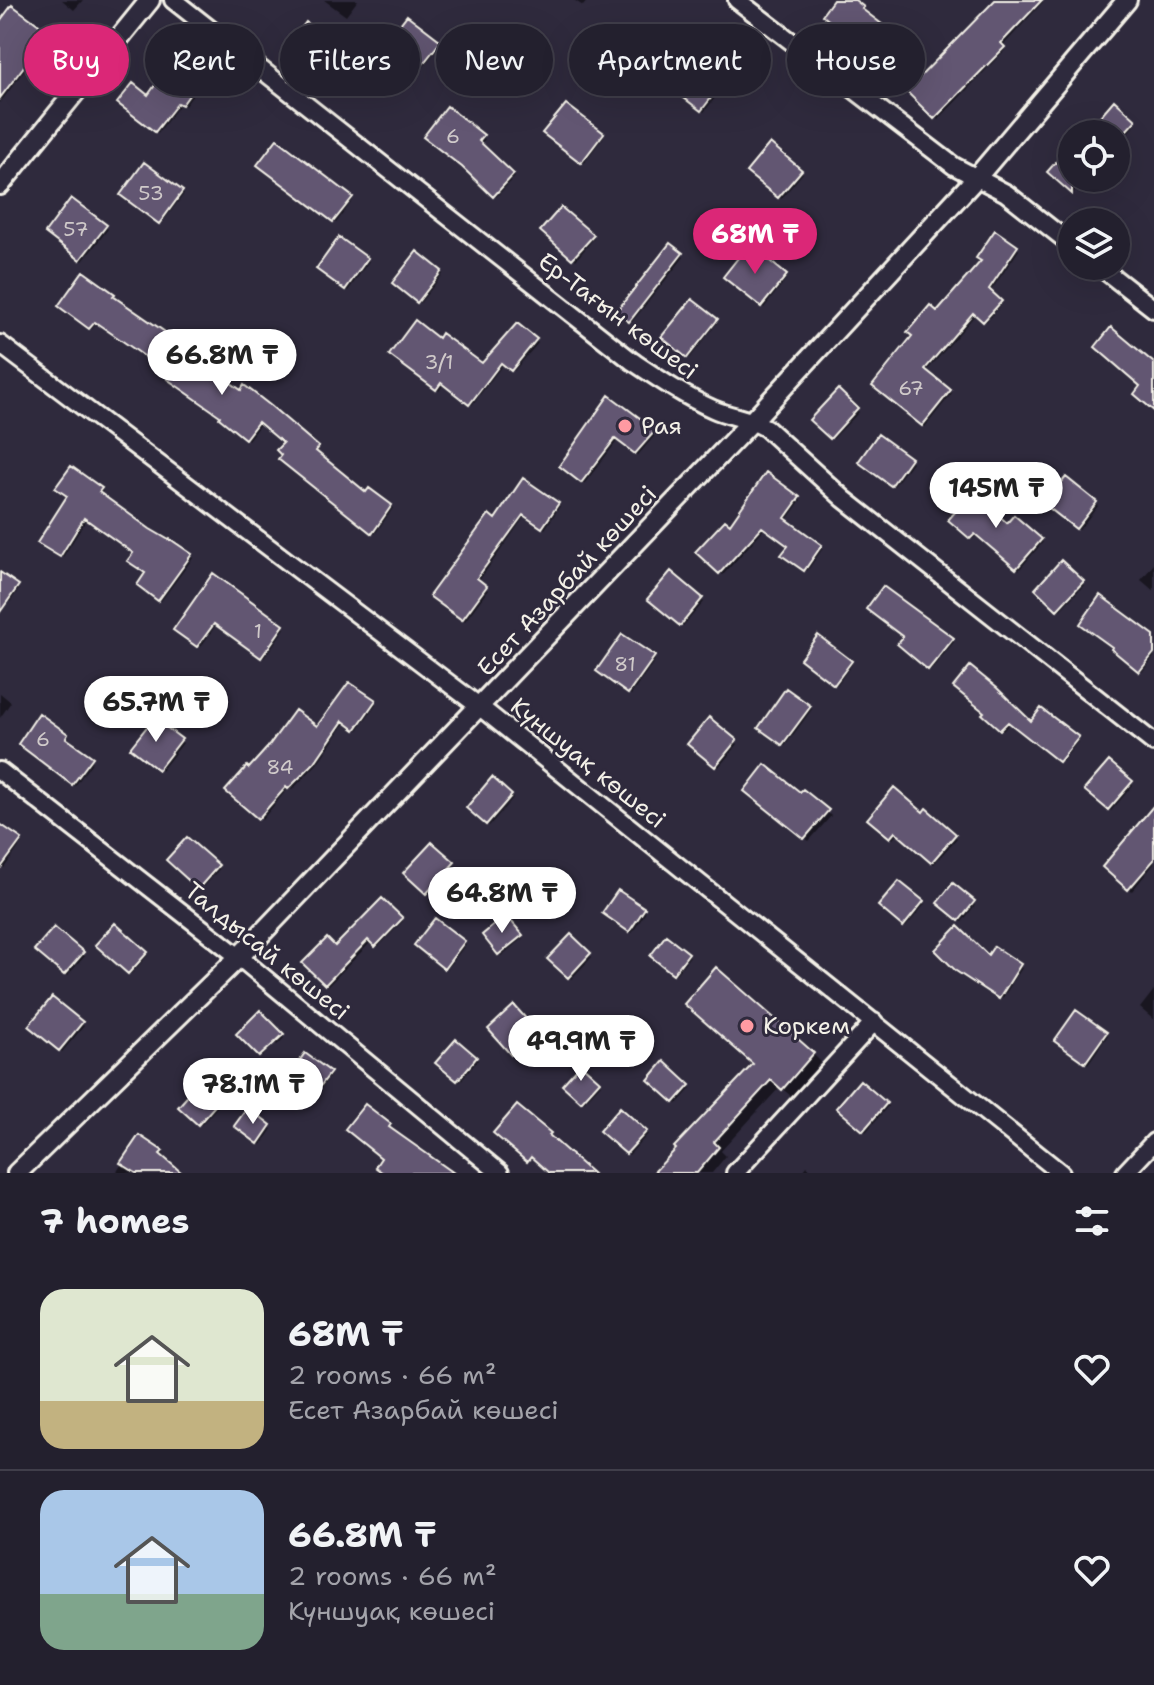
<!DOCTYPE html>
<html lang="en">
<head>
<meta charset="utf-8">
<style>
  body { margin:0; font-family:"Shantell Sans",sans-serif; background:#2f2d3a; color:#f1f3f6; height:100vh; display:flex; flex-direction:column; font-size:30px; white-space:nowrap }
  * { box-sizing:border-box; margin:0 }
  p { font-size:26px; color:#a3a3aa }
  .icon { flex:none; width:44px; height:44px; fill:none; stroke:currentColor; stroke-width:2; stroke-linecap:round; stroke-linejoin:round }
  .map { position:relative; height:1173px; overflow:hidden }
  .side { display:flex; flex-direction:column; background:#23202e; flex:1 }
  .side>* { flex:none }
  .hud { position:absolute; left:24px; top:24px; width:1106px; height:72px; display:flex; gap:16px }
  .tools { position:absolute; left:1058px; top:120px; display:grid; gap:16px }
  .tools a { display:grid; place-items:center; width:72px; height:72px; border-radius:50%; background:#23202e; box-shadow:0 8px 32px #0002,0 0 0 2px #403e4a; font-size:40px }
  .price { position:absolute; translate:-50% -68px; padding:0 18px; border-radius:28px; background:#fff; color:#222; font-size:26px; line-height:52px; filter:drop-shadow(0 2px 4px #0008) }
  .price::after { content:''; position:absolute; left:50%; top:48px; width:24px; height:18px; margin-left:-12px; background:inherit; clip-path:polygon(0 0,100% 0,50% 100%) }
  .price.current { background:#db2777; color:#fff }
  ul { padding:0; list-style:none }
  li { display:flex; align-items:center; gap:24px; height:200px; padding:0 40px }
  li+li { border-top:2px solid #403e4a }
  li span { display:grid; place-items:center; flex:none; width:224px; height:160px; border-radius:24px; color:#555 }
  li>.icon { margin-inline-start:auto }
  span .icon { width:96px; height:96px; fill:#fffc; stroke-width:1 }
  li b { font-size:34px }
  h2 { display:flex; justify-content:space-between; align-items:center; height:96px; padding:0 40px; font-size:34px }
  .pill { padding:0 28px; border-radius:36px; background:#23202e; box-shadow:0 8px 32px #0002,0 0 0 2px #403e4a; font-size:28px; line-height:72px }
  .pill.current { background:#db2777; color:#fff }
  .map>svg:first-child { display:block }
  .shadow { fill:#0007 }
  .building { fill:#625672; stroke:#f4f1e8; stroke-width:2 }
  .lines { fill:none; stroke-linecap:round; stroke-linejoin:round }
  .minor-casing { stroke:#f4f1e8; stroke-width:22 }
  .tertiary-casing { stroke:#f4f1e8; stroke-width:24 }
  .minor { stroke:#2f2a3d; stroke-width:16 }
  .tertiary { stroke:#2f2a3d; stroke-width:18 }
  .poi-dot { fill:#ff9aa2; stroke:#2f2a3d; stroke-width:3 }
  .labels { text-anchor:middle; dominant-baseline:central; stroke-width:6; stroke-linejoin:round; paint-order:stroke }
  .number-label { font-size:20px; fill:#d0caca }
  .street-label { font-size:24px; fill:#f4f1e8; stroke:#2f2a3d }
  .poi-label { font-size:24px; fill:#f4f1e8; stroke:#2f2a3d; text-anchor:start }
</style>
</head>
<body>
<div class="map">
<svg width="1154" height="1173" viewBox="0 0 1154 1173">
  <rect width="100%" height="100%" fill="#2f2a3d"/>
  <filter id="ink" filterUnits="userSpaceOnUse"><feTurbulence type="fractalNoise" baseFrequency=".0125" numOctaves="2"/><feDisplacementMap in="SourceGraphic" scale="16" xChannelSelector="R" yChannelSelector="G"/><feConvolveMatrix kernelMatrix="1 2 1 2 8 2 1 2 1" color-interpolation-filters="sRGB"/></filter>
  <g filter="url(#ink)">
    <!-- shadow -->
    <path class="shadow" d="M 62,0 L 83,0 L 74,10 Z
      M 324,0 L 358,0 L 346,16 Z
      M 574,0 L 588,0 L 583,6 Z
      M 836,0 L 850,0 L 891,34 L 876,55 L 825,15 Z
      M 996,0 L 1041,0 L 1043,2 L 1002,47 L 1005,50 L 938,120 L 908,91 Z
      M 13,8 L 54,40 L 36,64 L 31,61 L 0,103 L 0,25 Z
      M 408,18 L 441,44 L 407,88 L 374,62 Z
      M 307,25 L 336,50 L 315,76 L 286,52 Z
      M 712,31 L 746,58 L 704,112 L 670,85 Z
      M 209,67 L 211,69 L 185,106 L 181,103 L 158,133 L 120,103 L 149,98 Z
      M 1114,103 L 1136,123 L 1120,142 L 1116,134 L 1111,134 Z
      M 566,106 L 604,136 L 584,163 L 545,133 Z
      M 447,109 L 485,139 L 480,145 L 515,177 L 496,197 L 466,169 Z
      M 277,141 L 353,200 L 336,223 L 260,165 Z
      M 771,146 L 803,173 L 781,199 L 749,172 Z
      M 145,165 L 184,194 L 161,224 L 122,195 Z
      M 1050,172 L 1072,178 L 1086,178 L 1073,193 Z
      M 72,201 L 108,229 L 83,261 L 47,233 Z
      M 562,210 L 594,238 L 576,260 L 543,231 Z
      M 340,240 L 369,261 L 348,291 L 321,271 Z
      M 670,246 L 684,257 L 632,322 L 619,312 Z
      M 749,247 L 787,278 L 764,308 L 726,276 Z
      M 1017,248 L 1019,250 L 990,292 L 1002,304 L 986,322 L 976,314 L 926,372 L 952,393 L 925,427 L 874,386 L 937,314 Z
      M 417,254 L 443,274 L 420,303 L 395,283 Z
      M 113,295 L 114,299 L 183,347 L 183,351 L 317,449 L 319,451 L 316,454 L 367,495 L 391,506 L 393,508 L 375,534 L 283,460 L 285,443 L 261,423 L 248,440 L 173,374 L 98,322 L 92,329 L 62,308 Z
      M 692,302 L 718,322 L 690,358 L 664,337 Z
      M 517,325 L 538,343 L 514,371 L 504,363 L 472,405 L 444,384 L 439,391 L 392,354 L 438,341 L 483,366 Z
      M 838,392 L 859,412 L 833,439 L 812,420 Z
      M 610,398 L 657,433 L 638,455 L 618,440 L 584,484 L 561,466 Z
      M 910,459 L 912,462 L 894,486 L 862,464 Z
      M 524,480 L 560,506 L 545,529 L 525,516 L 478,582 L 488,590 L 465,621 L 432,596 L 495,521 Z
      M 1066,480 L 1098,506 L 1079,530 L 1047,504 Z
      M 101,489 L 103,491 L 100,495 L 193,558 L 161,601 L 141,587 L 148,573 L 135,553 L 87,519 L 63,557 L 42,544 Z
      M 799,498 L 801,500 L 786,521 L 823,548 L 807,571 L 786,557 L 790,546 L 765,528 L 723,575 L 698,552 L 730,527 Z
      M 1014,517 L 1043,542 L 1019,570 L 978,534 L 973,539 L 951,520 L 1007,525 Z
      M 1061,563 L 1084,585 L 1060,610 L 1037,589 Z
      M 1154,564 L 1154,591 L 1141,580 Z
      M 671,574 L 704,602 L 683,626 L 650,598 Z
      M 0,575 L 19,589 L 10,602 L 0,595 Z
      M 214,576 L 285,628 L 264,658 L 216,625 L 200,648 L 177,632 Z
      M 906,637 L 952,640 L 954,642 L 931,670 L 900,644 Z
      M 818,638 L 852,664 L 837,685 L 803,659 Z
      M 1154,638 L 1154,657 L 1142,672 L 1113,649 Z
      M 653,658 L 655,660 L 631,695 L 600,673 Z
      M 0,693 L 11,702 L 0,718 Z
      M 374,702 L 376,704 L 358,730 L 346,722 L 317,764 L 292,790 L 289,787 L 262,820 L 228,791 L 250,771 L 318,728 Z
      M 810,707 L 812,709 L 785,746 L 762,729 Z
      M 1041,710 L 1079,740 L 1062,762 L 1011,722 L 1003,731 L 985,714 L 1031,724 Z
      M 709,720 L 738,744 L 718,768 L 690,744 Z
      M 155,721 L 183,743 L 161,771 L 133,748 Z
      M 67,735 L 69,737 L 67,741 L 93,761 L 75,786 L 20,744 Z
      M 1109,764 L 1133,785 L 1111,811 L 1087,790 Z
      M 493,780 L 513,798 L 489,826 L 469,808 Z
      M 750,795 L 827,812 L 831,816 L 809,841 Z
      M 1154,808 L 1154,864 L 1132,891 L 1104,867 Z
      M 926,811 L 957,838 L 934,864 L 898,833 L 893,839 L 869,819 L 923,815 Z
      M 0,829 L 22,843 L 4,868 L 0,865 Z
      M 187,840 L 220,868 L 202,889 L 169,860 Z
      M 432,844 L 455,865 L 429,894 L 406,873 Z
      M 900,883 L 925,904 L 906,927 L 881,906 Z
      M 953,886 L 975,905 L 962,922 L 939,903 Z
      M 618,893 L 646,912 L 632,933 L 607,915 Z
      M 383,901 L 403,921 L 378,947 L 372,941 L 328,986 L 305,963 L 335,949 Z
      M 506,918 L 523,938 L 501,956 L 484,936 Z
      M 436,921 L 466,944 L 447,969 L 417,945 Z
      M 115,925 L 148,955 L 131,974 L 98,945 Z
      M 54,930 L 85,956 L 67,976 L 37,950 Z
      M 571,937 L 592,957 L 571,979 L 550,959 Z
      M 667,938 L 690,956 L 676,974 L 653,956 Z
      M 994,949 L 1022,968 L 1002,999 L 960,972 L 988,958 Z
      M 1154,990 L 1154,1020 L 1140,1008 Z
      M 52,999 L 84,1026 L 62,1052 L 31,1026 Z
      M 514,1008 L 538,1034 L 514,1056 L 491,1029 Z
      M 260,1013 L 284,1038 L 277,1045 L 275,1043 L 262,1057 L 239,1034 Z
      M 1106,1033 L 1108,1035 L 1088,1064 L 1058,1043 Z
      M 456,1042 L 478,1060 L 460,1082 L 438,1063 Z
      M 813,1054 L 821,1062 L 791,1096 L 780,1087 L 721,1151 L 726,1156 L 712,1173 L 656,1173 L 755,1065 Z
      M 305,1056 L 331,1075 L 309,1105 L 285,1088 Z
      M 664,1064 L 691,1088 L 677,1104 L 650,1080 Z
      M 581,1067 L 601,1084 L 584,1102 L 565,1085 Z
      M 860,1082 L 888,1106 L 866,1132 L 838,1108 Z
      M 200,1085 L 221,1103 L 201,1125 L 181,1107 Z
      M 248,1110 L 272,1129 L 261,1145 L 236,1126 Z
      M 621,1110 L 648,1134 L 629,1155 L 602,1131 Z
      M 139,1137 L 162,1152 L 164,1154 L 161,1158 L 179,1173 L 116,1173 Z
      M 807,1166 L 815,1173 L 802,1173 Z"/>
    <!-- building -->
    <path class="building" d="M 833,0 L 855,0 L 864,7 L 862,9 L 891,31 L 873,55 L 822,15 Z
      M 995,0 L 1042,0 L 1001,43 L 1005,47 L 934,119 L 906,91 Z
      M 12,5 L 54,36 L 33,64 L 28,61 L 0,98 L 0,21 Z
      M 407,15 L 441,41 L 404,88 L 371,62 Z
      M 306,22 L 336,46 L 312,75 L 283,52 Z
      M 712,28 L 745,54 L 701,111 L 667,85 Z
      M 183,46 L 210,66 L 182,105 L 178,103 L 155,132 L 117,103 L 133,83 L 148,95 Z
      M 1114,100 L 1136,120 L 1117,141 L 1116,134 L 1108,134 L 1095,122 Z
      M 566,104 L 604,133 L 581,163 L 542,133 Z
      M 447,106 L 484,135 L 479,141 L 514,174 L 493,197 L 462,167 L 423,137 Z
      M 277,139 L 353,197 L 333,222 L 257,165 Z
      M 770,143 L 802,170 L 778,198 L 746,172 Z
      M 1072,144 L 1072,194 L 1047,172 Z
      M 144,162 L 183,191 L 159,224 L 120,195 Z
      M 71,198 L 107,225 L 80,260 L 45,233 Z
      M 561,207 L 594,235 L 572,259 L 540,231 Z
      M 995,230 L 1018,246 L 989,289 L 1002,301 L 983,322 L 973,313 L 925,369 L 951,390 L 922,426 L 872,386 L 912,336 L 907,332 L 930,305 L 937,311 L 981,261 L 976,258 Z
      M 339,237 L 368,258 L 345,290 L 316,269 Z
      M 670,243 L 683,253 L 629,322 L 616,312 Z
      M 749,244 L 787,275 L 761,307 L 723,277 Z
      M 417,251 L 442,271 L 417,303 L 392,283 Z
      M 83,271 L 115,294 L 113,296 L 184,345 L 182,348 L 241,390 L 244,385 L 271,406 L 319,447 L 316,451 L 366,492 L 369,488 L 392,505 L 372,534 L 278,459 L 281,455 L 276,450 L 283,443 L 258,422 L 245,439 L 219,418 L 220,416 L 167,379 L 170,374 L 95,322 L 89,329 L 58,306 Z
      M 692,299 L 718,319 L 687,358 L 661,337 Z
      M 415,320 L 438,338 L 441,333 L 482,363 L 517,323 L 537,339 L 511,371 L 501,363 L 469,405 L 441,383 L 436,390 L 389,355 Z
      M 1111,327 L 1154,363 L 1154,411 L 1134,394 L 1140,386 L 1095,347 Z
      M 838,389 L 858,408 L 830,439 L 809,420 Z
      M 609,395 L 656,430 L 635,454 L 615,439 L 581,483 L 559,466 Z
      M 878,434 L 911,458 L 891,486 L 858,462 Z
      M 71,466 L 102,488 L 99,492 L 150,529 L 169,540 L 170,539 L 192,554 L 158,601 L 137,585 L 145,573 L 127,561 L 133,553 L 84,518 L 60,557 L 37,543 L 67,496 L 55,488 Z
      M 766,472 L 800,497 L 785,518 L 822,545 L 804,571 L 781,555 L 788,546 L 762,527 L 719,574 L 695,552 L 725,520 L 730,524 Z
      M 1066,477 L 1097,502 L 1076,529 L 1044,504 Z
      M 523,478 L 559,503 L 542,528 L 523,515 L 477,578 L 487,586 L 462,620 L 429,596 L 489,514 L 495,519 Z
      M 973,492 L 1007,523 L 1014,515 L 1042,539 L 1016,569 L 975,534 L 970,539 L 948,520 Z
      M 1061,560 L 1084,581 L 1057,610 L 1035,589 Z
      M 671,571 L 703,598 L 680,626 L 647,599 Z
      M 0,572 L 19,585 L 0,612 Z
      M 213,573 L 284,625 L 261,658 L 214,624 L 197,647 L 173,630 Z
      M 883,586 L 954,638 L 928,670 L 897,644 L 903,637 L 866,609 Z
      M 1100,595 L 1154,635 L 1154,653 L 1139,672 L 1111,649 L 1112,647 L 1080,624 Z
      M 622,634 L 655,656 L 628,694 L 596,671 Z
      M 818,635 L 852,661 L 834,685 L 800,659 Z
      M 970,666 L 997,688 L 1031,721 L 1041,708 L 1079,737 L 1059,762 L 1008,722 L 1000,730 L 982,714 L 984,712 L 953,687 Z
      M 349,682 L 376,700 L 355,730 L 343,721 L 315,762 L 288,789 L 286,787 L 258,819 L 225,791 L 247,766 L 249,768 L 267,748 L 295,710 L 317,726 Z
      M 786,688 L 811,706 L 782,745 L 758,728 Z
      M 39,713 L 68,734 L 66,738 L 93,757 L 72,785 L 18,744 Z
      M 709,717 L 737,740 L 715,767 L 687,744 Z
      M 154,718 L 182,739 L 158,770 L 130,748 Z
      M 1109,761 L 1133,781 L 1108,810 L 1084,790 Z
      M 765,764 L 800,792 L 803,789 L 829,810 L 804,839 L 744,791 Z
      M 492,777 L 512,795 L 486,825 L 466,808 Z
      M 894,787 L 923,812 L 926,808 L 956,834 L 931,863 L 895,832 L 890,838 L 867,819 Z
      M 1154,805 L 1154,860 L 1128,890 L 1102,867 Z
      M 0,824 L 22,839 L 0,869 Z
      M 187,837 L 219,865 L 198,889 L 166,860 Z
      M 432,842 L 455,862 L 426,894 L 403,873 Z
      M 899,881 L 924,901 L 903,927 L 878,906 Z
      M 953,883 L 975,901 L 959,921 L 937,903 Z
      M 618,890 L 645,908 L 629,932 L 602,913 Z
      M 382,898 L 403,918 L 375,947 L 368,940 L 325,985 L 302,963 L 327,938 L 335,946 Z
      M 506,915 L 523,935 L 498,955 L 482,935 Z
      M 435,918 L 465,941 L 444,969 L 414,945 Z
      M 115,923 L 148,952 L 128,974 L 95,945 Z
      M 958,926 L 988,955 L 994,946 L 1021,964 L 999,999 L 956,971 L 935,950 Z
      M 54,927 L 84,952 L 64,975 L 34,950 Z
      M 571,934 L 591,953 L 568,978 L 547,959 Z
      M 666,935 L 689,953 L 673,974 L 650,956 Z
      M 716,967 L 814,1053 L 782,1090 L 771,1080 L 714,1142 L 719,1147 L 697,1173 L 653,1173 L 676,1149 L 674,1147 L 753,1064 L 684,1004 Z
      M 52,997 L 83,1022 L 59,1051 L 28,1026 Z
      M 514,1005 L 537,1031 L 511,1055 L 488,1029 Z
      M 260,1010 L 284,1034 L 259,1057 L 236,1034 Z
      M 1076,1010 L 1107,1032 L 1085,1063 L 1054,1041 Z
      M 456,1039 L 477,1057 L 457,1081 L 435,1063 Z
      M 305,1053 L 331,1072 L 306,1105 L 281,1086 Z
      M 664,1061 L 690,1085 L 674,1103 L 648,1080 Z
      M 581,1064 L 600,1081 L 581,1102 L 562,1085 Z
      M 860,1080 L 887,1103 L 863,1131 L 836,1108 Z
      M 200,1082 L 220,1100 L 198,1125 L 178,1107 Z
      M 365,1104 L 391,1124 L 389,1127 L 454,1173 L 383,1173 L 375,1167 L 381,1158 L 345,1129 Z
      M 517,1105 L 551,1133 L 549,1135 L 592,1173 L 549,1173 L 531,1157 L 527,1162 L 493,1133 Z
      M 248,1107 L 271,1125 L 258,1144 L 234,1126 Z
      M 620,1107 L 647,1131 L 626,1154 L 599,1131 Z
      M 139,1135 L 163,1151 L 160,1154 L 182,1173 L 136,1173 L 120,1163 Z"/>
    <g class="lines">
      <!-- minor casing -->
      <g class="minor-casing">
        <path id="minor" d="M 173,0 L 632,361 C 659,379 684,396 713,409 C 731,417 749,418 766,428 L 844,499 L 1154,743
          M 737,0 L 954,166 L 1006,193 L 1072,245
          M 1099,266 L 1154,309
          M 0,344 L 480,707 L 1061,1173
          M 0,771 L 239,957 L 500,1173
          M 735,1173 L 874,1022
          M 1125,1173 L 1154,1142"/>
      </g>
      <!-- tertiary casing -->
      <g class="tertiary-casing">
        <path id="tertiary" d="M 0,185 L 150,0
          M 17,1173 L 239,957 L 753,420 L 977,177 L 1127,0"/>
      </g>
      <!-- minor -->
      <use href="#minor" class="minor"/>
      <!-- tertiary -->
      <use href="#tertiary" class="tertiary"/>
    </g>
  </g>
  <!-- markers -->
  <g class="poi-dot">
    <circle cx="625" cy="426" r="8"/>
    <circle cx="747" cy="1026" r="8"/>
  </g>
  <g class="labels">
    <!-- number labels -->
    <g class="number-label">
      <text x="453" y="136">6</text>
      <text x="151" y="193">53</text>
      <text x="76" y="229">57</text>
      <text x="439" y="362">3/1</text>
      <text x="911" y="388">67</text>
      <text x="258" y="631">1</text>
      <text x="625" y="664">81</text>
      <text x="43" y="739">6</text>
      <text x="280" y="767">84</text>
    </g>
    <!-- street labels -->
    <g class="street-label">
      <text transform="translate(618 316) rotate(37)">Ер-Тағын көшесі</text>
      <text transform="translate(567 581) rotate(-47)">Есет Азарбай көшесі</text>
      <text transform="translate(588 763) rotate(39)">Күншуақ көшесі</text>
      <text transform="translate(267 951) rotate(39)">Талдысай көшесі</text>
    </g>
    <!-- poi labels -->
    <g class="poi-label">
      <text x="641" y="426">Рая</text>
      <text x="763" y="1026">Коркем</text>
    </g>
  </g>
</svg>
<div class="tools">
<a><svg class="icon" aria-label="locate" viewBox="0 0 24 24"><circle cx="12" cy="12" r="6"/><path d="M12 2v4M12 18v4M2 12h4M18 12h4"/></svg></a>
<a><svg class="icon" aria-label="layers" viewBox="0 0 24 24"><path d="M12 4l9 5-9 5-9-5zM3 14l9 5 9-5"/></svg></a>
</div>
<b class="price current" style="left:755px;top:276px">68M ₸</b>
<b class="price" style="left:222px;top:397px">66.8M ₸</b>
<b class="price" style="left:996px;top:530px">145M ₸</b>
<b class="price" style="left:156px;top:744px">65.7M ₸</b>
<b class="price" style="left:502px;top:935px">64.8M ₸</b>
<b class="price" style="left:581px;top:1083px">49.9M ₸</b>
<b class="price" style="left:253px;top:1126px">78.1M ₸</b>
<div class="hud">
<a class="pill current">Buy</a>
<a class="pill">Rent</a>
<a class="pill">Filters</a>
<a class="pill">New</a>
<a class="pill">Apartment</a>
<a class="pill">House</a>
</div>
</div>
<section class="side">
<h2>7 homes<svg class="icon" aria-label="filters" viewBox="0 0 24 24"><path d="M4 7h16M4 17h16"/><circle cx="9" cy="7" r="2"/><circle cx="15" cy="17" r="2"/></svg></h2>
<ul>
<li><span style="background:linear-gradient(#dfe7d0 70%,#c2b280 0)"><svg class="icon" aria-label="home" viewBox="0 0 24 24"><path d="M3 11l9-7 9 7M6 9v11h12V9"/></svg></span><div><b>68M ₸</b><p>2 rooms · 66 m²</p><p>Есет Азарбай көшесі</p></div><svg class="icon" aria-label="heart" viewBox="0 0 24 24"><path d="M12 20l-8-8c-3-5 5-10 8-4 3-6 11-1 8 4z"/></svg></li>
<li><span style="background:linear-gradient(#a9c7e8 65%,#7fa58c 0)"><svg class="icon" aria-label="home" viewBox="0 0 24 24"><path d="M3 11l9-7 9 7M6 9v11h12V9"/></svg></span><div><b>66.8M ₸</b><p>2 rooms · 66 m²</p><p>Күншуақ көшесі</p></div><svg class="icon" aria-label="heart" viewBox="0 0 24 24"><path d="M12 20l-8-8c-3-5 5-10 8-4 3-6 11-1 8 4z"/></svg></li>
</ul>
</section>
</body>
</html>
